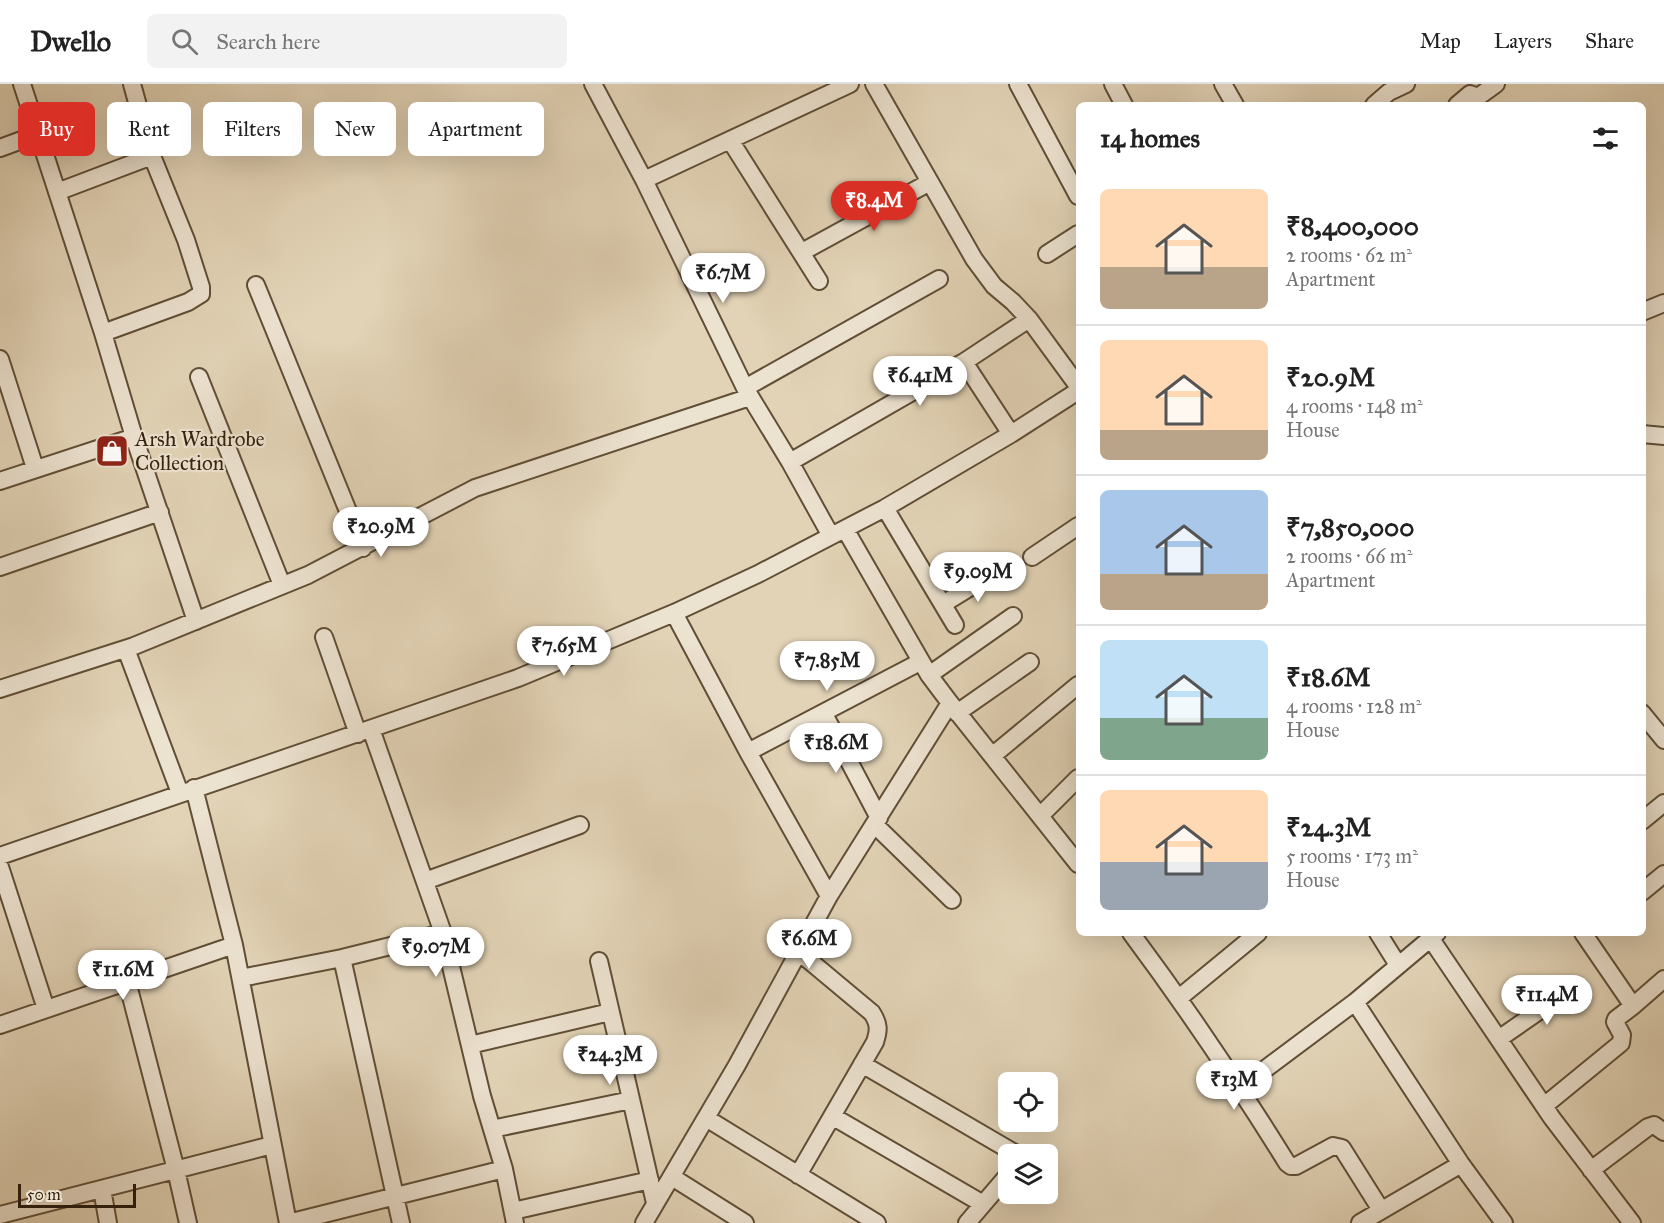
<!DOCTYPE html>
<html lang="en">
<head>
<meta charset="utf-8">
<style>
  body { margin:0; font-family:"IM FELL Great Primer",serif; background:#f2f2f2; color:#222; height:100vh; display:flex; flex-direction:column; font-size:22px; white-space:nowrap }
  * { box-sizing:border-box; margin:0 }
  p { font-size:20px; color:#767676 }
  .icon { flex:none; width:33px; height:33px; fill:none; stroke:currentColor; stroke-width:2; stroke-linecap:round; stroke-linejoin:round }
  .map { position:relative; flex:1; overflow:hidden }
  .details { position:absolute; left:1076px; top:18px; width:570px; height:834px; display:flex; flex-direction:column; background:#fff; border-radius:9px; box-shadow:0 6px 24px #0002 }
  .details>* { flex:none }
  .guide { position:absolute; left:18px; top:18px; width:570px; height:54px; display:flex; gap:12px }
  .buttons { position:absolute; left:998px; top:988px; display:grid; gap:12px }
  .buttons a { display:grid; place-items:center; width:60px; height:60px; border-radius:9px; background:#fff; box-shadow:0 6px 24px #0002; font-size:30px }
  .scale { position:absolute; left:18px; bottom:15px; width:118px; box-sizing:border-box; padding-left:6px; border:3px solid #35210c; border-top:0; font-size:16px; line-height:21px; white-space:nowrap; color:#35210c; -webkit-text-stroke:4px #ece2d0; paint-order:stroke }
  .price { position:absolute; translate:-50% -51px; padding:0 14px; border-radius:21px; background:#fff; color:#222; font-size:20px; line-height:39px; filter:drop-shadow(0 2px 3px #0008) }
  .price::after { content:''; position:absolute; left:50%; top:36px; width:18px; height:14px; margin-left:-9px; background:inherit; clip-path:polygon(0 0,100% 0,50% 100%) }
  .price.on { background:#d93025; color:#fff }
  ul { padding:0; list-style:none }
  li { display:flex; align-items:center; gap:18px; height:150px; padding:0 24px }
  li+li { border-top:2px solid #e0e0e0 }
  li span { display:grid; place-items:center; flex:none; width:168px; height:120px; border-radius:9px; color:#555 }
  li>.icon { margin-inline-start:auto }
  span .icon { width:72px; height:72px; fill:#fffc; stroke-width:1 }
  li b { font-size:26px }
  h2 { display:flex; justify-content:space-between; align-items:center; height:72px; padding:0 24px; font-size:26px }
  .pill { padding:0 21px; border-radius:9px; background:#fff; box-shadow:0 6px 24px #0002; font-size:21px; line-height:54px }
  .pill.on { background:#d93025; color:#fff }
  header { display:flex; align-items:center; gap:36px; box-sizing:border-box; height:84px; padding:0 30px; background:#fff; border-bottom:2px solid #e0e0e0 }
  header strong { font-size:28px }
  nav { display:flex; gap:33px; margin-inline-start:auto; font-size:21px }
  .search { width:420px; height:54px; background:#f2f2f2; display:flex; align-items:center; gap:15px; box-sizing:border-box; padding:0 21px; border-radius:9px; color:#767676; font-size:22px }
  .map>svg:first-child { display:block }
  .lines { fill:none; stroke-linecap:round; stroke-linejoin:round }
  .minor-casing { stroke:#604e36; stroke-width:20 }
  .minor { stroke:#ece2d0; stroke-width:16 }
  .labels { text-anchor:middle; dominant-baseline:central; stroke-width:4.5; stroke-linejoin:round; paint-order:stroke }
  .poi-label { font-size:21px; fill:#35210c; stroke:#ece2d0; text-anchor:start }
</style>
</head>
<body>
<header>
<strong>Dwello</strong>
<div class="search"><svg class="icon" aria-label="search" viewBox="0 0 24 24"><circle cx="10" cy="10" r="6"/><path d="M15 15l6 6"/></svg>Search here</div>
<nav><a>Map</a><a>Layers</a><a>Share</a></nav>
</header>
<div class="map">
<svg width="1664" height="1139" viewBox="0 0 1664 1139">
  <rect width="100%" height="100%" fill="#e2d3b6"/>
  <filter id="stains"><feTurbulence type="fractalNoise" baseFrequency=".00333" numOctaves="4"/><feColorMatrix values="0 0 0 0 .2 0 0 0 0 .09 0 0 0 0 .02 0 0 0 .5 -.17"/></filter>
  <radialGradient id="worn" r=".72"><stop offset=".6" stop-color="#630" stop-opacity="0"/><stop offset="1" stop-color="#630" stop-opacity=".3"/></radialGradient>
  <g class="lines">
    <!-- minor casing -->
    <g class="minor-casing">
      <path id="minor" d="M 22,0 L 103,249 L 134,353 L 196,537
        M 593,0 L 644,96 L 745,304 L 790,378 L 831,452
        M 874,0 L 974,175 L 994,202 L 1013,218 L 1029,235 L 1078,302
        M 1018,0 L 1078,112
        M 1113,0 L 1124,21
        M 1223,0 L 1235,21
        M 1374,21 L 1389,8 L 1406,0
        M 1457,21 L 1470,10 L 1478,13 L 1496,0
        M 730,56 L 819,197
        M 0,64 L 38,50
        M 644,96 L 850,0
        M 57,108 L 152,72
        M 802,168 L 930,98
        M 1047,170 L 1078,150
        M 256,201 L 363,464
        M 1642,228 L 1664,219
        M 103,249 L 188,218 L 201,210 L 201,203 L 186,156 L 152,72 L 132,0
        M 0,275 L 35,384
        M 964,278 L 1011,350
        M 199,293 L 282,501
        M 745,304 L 939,195
        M 1642,350 L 1664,352
        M 790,378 L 964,278 L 1029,235
        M 0,397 L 134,353
        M 885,424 L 955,541
        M 845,445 L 929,591 L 950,619 L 1078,780
        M 1032,473 L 1078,442
        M 0,483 L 160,428
        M 943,520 L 995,488
        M 674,529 L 748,668 L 829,812
        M 324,553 L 358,650
        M 126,565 L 180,709
        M 929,591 L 1013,532
        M 0,605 L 134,562 L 308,491 L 475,404 L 750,313
        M 957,629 L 1030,578
        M 1642,629 L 1664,656
        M 824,630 L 879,734
        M 371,645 L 443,849 L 482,1012 L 504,1085 L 515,1139
        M 748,668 L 920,578
        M 992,672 L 1078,601
        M 194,704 L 234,861 L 288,1139
        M 1040,732 L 1078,694
        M 1642,737 L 1664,719
        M 875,741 L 952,816
        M 0,772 L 518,594 L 674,529 L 758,490 L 885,424 L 1011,350 L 1078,307
        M 0,783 L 46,925
        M 425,797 L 580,741
        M 1642,808 L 1664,790
        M 1131,849 C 1186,923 1238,1000 1287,1079 L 1291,1082 L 1296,1082 L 1333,1062 L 1342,1064 L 1381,1126
        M 1378,849 L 1398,881
        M 1583,849 L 1633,922 L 1664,895
        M 1431,855 L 1552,1034 L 1632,1139
        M 342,874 L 401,1139
        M 599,877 L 655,1119
        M 241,894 L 342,874 L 443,849
        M 127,897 L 176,1086 L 188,1139
        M 1179,914 L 1258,849
        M 1355,918 L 1461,1080 L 1504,1139
        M 0,941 L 234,861
        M 1500,954 L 1575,902
        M 470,961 L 610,928
        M 862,980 L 1018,1071
        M 1240,1004 L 1355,918 L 1437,849
        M 1544,1022 L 1621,959 L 1622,951 L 1615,938 L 1616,935 L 1633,922
        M 832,1032 L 983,1120
        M 706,1034 L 877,1139
        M 492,1045 L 631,1016
        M 1591,1086 L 1648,1043 L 1654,1041 L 1664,1048
        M 798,1091 L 875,958 C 879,946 879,940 872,929 L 799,868
        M 672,1093 L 745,1139
        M 102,1105 L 108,1139
        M 513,1127 L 650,1096
        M 0,1131 L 272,1061
        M 288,1139 L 504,1085
        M 644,1139 L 737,981 L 829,812 L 950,619
        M 967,1139 L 1008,1091
        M 1360,1139 L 1461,1080"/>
    </g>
    <!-- minor -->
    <use href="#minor" class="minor"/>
  </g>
  <!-- icons -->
  <defs>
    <g id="shop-square" transform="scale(1.725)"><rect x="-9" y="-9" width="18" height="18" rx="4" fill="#8f2418" stroke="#ece2d0"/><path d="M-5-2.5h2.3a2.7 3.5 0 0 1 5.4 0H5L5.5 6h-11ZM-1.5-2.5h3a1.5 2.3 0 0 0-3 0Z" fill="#fff"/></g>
  </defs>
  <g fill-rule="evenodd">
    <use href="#shop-square" x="112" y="367"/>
  </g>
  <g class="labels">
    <!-- poi labels -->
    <g class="poi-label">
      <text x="135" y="355">Arsh Wardrobe<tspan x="135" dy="24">Collection</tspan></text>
    </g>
  </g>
  <rect width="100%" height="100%" filter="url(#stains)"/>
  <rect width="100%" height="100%" fill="url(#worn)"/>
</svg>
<div class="buttons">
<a><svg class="icon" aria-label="locate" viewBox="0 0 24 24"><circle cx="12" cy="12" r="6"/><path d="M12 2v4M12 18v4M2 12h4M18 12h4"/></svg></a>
<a><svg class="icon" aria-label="layers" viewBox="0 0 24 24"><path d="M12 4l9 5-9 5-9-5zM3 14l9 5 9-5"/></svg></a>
</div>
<div class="scale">50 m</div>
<b class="price on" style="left:874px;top:148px">₹8.4M</b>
<b class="price" style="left:723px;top:220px">₹6.7M</b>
<b class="price" style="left:920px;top:323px">₹6.41M</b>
<b class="price" style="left:381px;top:474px">₹20.9M</b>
<b class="price" style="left:978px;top:519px">₹9.09M</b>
<b class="price" style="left:564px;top:593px">₹7.65M</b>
<b class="price" style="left:827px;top:608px">₹7.85M</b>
<b class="price" style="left:836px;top:690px">₹18.6M</b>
<b class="price" style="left:809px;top:886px">₹6.6M</b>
<b class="price" style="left:436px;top:894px">₹9.07M</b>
<b class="price" style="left:123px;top:917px">₹11.6M</b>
<b class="price" style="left:1547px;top:942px">₹11.4M</b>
<b class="price" style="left:610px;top:1002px">₹24.3M</b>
<b class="price" style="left:1234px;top:1027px">₹13M</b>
<div class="guide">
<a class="pill on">Buy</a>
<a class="pill">Rent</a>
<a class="pill">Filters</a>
<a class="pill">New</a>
<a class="pill">Apartment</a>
</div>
<section class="details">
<h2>14 homes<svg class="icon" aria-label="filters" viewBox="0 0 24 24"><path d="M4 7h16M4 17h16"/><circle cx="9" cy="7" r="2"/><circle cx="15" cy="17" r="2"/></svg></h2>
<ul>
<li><span style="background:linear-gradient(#ffd9b3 65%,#b9a48a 0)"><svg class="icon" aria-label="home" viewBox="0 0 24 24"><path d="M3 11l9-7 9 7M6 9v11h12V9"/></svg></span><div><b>₹8,400,000</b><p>2 rooms · 62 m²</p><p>Apartment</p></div></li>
<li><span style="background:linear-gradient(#ffd9b3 75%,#b9a48a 0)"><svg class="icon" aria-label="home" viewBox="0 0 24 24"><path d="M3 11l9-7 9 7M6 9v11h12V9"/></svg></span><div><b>₹20.9M</b><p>4 rooms · 148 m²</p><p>House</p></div></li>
<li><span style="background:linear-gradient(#a9c7e8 70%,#b9a48a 0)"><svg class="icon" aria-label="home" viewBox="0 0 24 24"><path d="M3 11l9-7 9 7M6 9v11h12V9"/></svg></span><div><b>₹7,850,000</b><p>2 rooms · 66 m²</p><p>Apartment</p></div></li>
<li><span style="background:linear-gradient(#bfe0f5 65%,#7fa58c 0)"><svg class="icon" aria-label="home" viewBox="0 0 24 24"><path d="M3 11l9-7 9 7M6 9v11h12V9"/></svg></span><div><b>₹18.6M</b><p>4 rooms · 128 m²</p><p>House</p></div></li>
<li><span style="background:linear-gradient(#ffd9b3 60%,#9aa5b1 0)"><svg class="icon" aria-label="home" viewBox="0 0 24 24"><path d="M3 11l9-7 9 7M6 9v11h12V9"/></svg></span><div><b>₹24.3M</b><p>5 rooms · 173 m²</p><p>House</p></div></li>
</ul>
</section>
</div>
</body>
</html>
